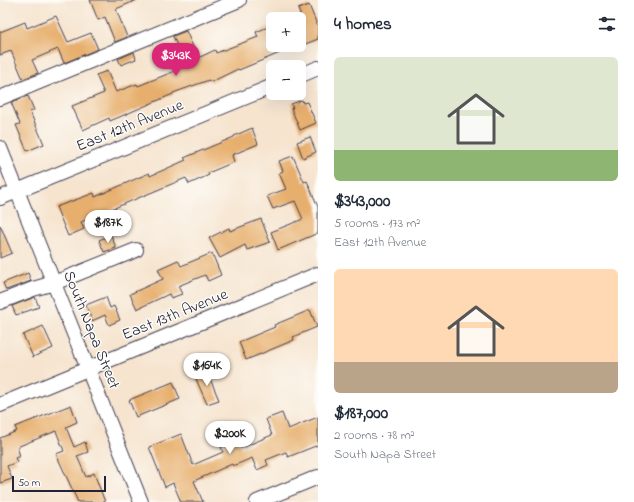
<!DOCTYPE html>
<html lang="en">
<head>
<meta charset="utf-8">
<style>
  body { margin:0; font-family:"Indie Flower",sans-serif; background:#f6f6f7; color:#1f2937; height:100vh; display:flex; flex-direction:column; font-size:15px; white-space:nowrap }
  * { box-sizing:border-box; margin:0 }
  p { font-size:13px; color:#747a83 }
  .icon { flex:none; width:22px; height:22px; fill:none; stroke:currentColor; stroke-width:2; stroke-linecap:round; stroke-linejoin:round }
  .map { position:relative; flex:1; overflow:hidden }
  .side { display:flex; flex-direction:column; background:#fff; width:316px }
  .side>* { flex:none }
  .controls { position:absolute; left:266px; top:12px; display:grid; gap:8px }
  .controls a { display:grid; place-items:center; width:40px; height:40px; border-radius:6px; background:#fff; box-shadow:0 4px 16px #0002; font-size:20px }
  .scale { position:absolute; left:12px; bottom:10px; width:94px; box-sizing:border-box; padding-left:4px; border:2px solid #22223b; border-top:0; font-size:11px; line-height:14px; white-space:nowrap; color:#22223b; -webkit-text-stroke:3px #fdfcf7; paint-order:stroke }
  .price { position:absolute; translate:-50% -34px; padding:0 9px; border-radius:14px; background:#fff; color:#222; font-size:13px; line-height:26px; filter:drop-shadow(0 1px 2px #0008) }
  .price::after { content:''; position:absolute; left:50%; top:24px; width:12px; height:9px; margin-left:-6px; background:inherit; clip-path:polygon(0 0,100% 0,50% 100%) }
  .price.current { background:#db2777; color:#fff }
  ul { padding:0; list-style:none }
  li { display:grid; align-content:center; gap:8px; height:212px; padding:0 16px }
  li span { display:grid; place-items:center; height:124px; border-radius:6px; color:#555 }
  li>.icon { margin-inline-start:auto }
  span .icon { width:72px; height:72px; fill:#fffc; stroke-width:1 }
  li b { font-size:17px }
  h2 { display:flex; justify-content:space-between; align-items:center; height:48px; padding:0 16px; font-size:17px }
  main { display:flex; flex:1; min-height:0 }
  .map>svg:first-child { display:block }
  .building { fill:#e7af6d }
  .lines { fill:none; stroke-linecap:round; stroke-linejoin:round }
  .minor-casing { stroke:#423f51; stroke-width:16 }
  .minor { stroke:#fff; stroke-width:14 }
  .labels { text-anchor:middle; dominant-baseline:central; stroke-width:3; stroke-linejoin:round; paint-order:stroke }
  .street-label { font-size:16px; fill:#22223b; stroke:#fdfcf7 }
</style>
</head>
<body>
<main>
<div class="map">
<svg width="318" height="502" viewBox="0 0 318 502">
  <rect width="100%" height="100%" fill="#fdfcf7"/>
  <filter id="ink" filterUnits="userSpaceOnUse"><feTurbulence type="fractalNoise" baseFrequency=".025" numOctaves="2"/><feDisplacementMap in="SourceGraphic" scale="8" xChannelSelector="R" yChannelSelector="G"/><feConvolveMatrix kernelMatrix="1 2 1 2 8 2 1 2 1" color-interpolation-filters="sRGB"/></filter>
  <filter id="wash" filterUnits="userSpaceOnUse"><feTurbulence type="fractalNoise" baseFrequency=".012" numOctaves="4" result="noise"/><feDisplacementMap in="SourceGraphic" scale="16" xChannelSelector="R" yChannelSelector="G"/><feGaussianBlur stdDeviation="0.9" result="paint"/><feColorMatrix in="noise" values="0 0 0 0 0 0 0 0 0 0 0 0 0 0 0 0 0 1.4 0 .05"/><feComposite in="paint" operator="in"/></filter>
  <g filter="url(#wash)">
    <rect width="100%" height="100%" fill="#f6e4cf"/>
    <g id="blocks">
      <!-- building -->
      <path class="building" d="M 90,0 L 137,0 L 116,9 L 127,37 L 115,42 L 105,17 L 98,20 Z
        M 309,5 L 318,27 L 318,39 L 303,45 L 302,41 L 299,42 L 299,21 L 302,19 L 298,9 Z
        M 56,16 L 68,42 L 91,33 L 98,49 L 64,63 L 58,49 L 32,60 L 38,73 L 23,79 L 11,51 L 0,55 L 0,32 L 25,22 L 27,28 Z
        M 273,25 L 273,45 L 299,45 L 239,70 L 238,69 L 211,82 L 209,80 L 173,93 L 173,94 L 110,121 L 109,118 L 83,130 L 72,106 L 104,93 L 96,75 L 107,71 L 116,92 L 137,84 L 138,86 L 175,71 L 174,68 L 185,64 L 173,36 L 186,31 L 198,58 L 215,50 L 216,53 L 258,37 L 256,32 Z
        M 134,52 L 136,59 L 121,65 L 118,59 Z
        M 28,96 L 34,110 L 30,112 L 44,144 L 27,151 L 16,125 L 20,124 L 11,102 Z
        M 302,100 L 303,103 L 307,102 L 316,123 L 300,130 L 291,108 L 293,108 L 291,104 Z
        M 252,128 L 258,144 L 232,155 L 234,162 L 208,173 L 209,175 L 189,184 L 186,178 L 81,222 L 84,229 L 68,236 L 56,207 L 94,193 L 95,197 L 149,173 L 150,176 L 186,160 L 184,158 L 234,137 L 234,136 Z
        M 310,137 L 316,152 L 303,158 L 297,142 Z
        M 293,156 L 304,182 L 307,181 L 318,207 L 318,233 L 278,250 L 271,232 L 303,219 L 295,201 L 273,209 L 267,196 L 286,189 L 279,173 L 283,171 L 279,161 Z
        M 261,219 L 270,242 L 247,250 L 245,245 L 220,258 L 209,238 L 229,228 L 230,231 Z
        M 0,225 L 12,253 L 0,258 Z
        M 111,235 L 116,248 L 104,252 L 99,240 Z
        M 212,253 L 221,275 L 208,281 L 205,275 L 178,286 L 182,294 L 171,298 L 169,294 L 137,309 L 130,294 L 163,279 L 158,269 L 178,260 L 181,266 Z
        M 28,273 L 31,281 L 6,290 L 3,283 Z
        M 35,297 L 39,307 L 16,315 L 12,306 Z
        M 106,297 L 110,308 L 114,306 L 120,320 L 109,325 L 105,315 L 92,321 L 86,305 Z
        M 310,310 L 317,327 L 293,337 L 294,340 L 246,360 L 239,342 L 275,327 L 274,325 Z
        M 43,326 L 53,348 L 33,357 L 23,335 Z
        M 206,369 L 219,400 L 207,404 L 196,379 L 198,378 L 196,374 Z
        M 173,382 L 180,399 L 136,417 L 129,400 Z
        M 71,405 L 77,422 L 66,427 L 74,447 L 85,442 L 88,452 L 77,456 L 86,477 L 94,473 L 105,502 L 78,502 L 56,454 L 64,451 L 56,431 L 17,447 L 20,456 L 15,458 L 17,462 L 7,466 L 12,479 L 0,483 L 0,438 L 17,431 L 15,427 Z
        M 282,413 L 288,429 L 318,417 L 318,445 L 288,457 L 286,452 L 266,460 L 268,465 L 257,470 L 252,458 L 233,466 L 232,464 L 194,481 L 203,502 L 181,502 L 173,483 L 165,487 L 149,447 L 181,434 L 193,465 L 223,452 L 221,447 L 237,440 L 241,448 L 272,435 L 266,419 Z"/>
    </g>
  </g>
  <g filter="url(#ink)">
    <use href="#blocks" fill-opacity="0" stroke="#423f51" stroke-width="1"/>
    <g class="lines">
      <!-- minor casing -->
      <g class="minor-casing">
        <path id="minor" d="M 299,76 L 318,68
          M 0,98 L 239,0
          M 0,148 L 141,502
          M 0,198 L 273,86
          M 0,302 L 33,289 L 54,283 L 136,250
          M 0,405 L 318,274
          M 257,502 L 318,477"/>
      </g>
      <!-- minor -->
      <use href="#minor" class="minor"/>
    </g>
  </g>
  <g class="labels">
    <!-- street labels -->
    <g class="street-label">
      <text transform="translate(130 126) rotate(-22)">East 12th Avenue</text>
      <text transform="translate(175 315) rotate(-22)">East 13th Avenue</text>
      <text transform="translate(91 330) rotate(68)">South Napa Street</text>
    </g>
  </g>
</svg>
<div class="controls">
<a>+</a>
<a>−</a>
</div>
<div class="scale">50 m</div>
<b class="price current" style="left:176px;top:77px">$343K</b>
<b class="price" style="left:108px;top:244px">$187K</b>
<b class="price" style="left:207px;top:387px">$164K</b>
<b class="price" style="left:230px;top:455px">$200K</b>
</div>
<section class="side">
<h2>4 homes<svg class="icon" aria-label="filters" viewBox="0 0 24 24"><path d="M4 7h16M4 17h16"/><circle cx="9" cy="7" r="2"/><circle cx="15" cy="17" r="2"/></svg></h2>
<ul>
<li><span style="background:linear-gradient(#dfe7d0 75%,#8fb573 0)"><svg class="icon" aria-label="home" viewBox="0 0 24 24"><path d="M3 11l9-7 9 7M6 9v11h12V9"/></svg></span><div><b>$343,000</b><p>5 rooms · 173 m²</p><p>East 12th Avenue</p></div></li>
<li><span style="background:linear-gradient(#ffd9b3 75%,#b9a48a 0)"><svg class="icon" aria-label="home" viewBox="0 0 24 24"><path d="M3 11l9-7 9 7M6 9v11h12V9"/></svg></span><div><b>$187,000</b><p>2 rooms · 78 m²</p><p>South Napa Street</p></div></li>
</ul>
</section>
</main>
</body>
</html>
